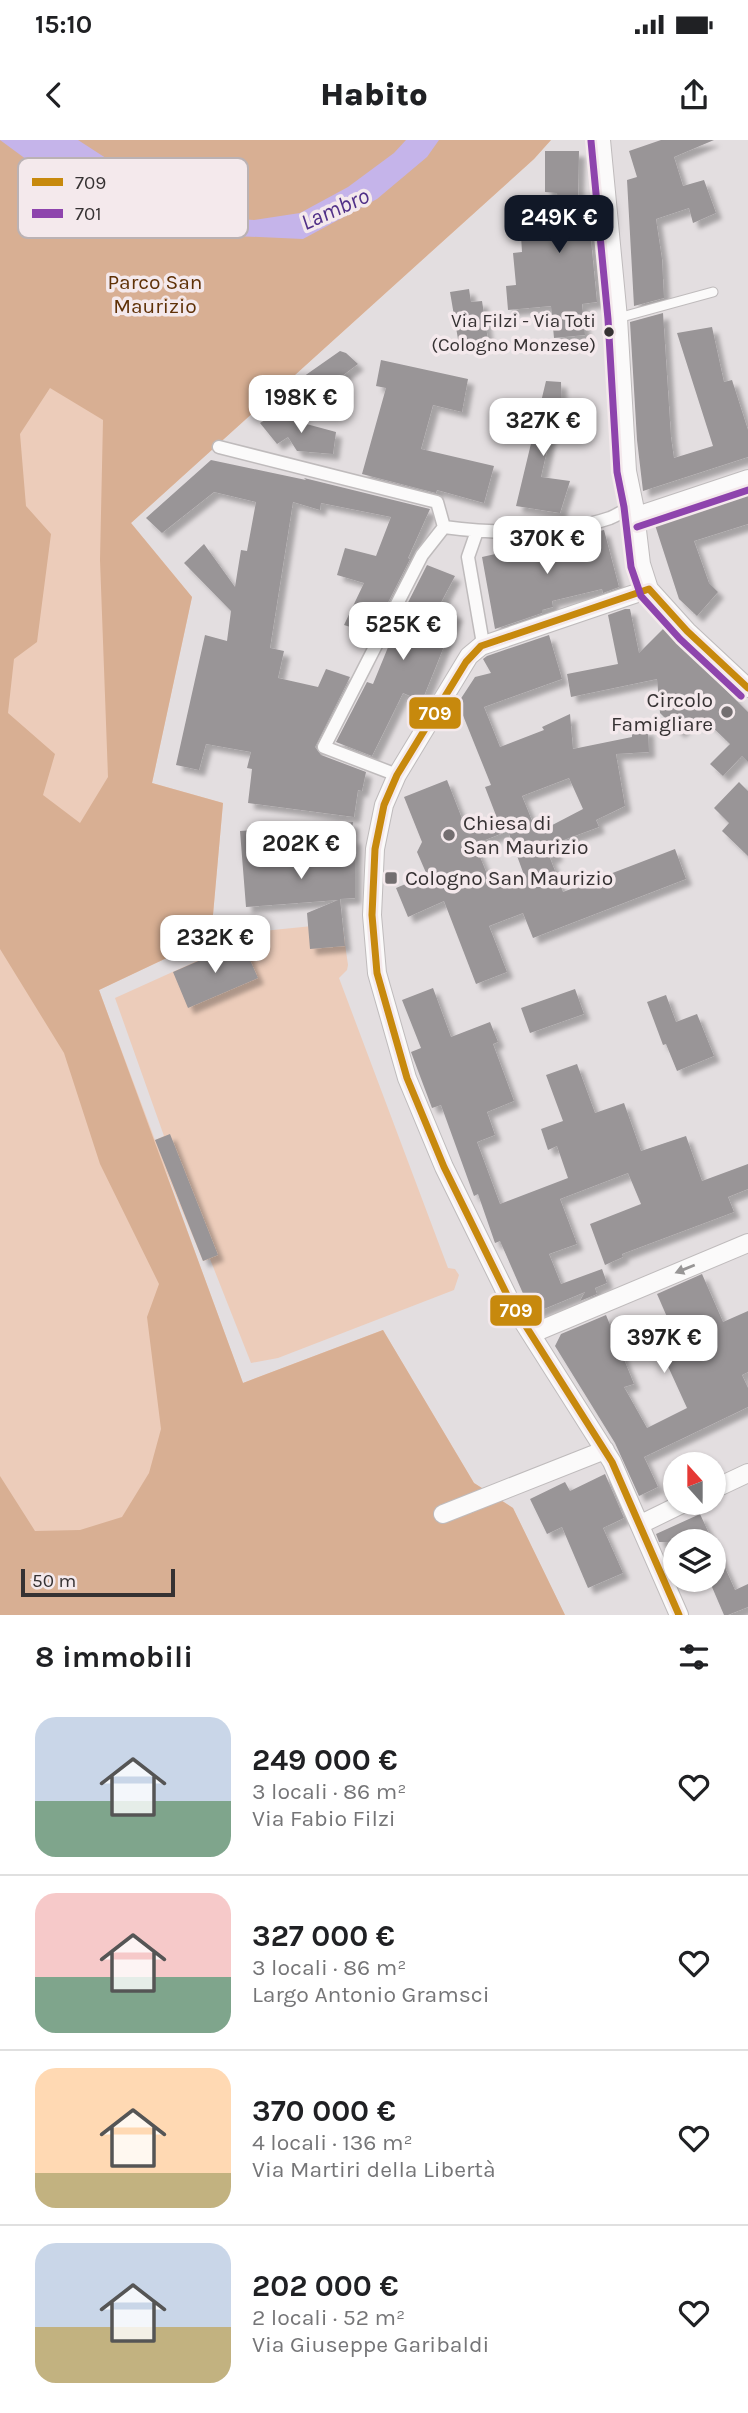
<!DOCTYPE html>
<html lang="it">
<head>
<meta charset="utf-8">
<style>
  body { margin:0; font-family:Karla,sans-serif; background:#f6f6f6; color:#202124; height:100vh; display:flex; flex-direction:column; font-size:26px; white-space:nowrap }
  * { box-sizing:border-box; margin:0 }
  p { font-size:23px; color:#757577 }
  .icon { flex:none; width:38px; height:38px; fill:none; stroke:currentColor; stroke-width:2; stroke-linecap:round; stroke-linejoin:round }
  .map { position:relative; height:1475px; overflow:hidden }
  .sheet { display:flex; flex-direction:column; background:#fff; flex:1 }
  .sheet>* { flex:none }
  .needle { width:46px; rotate:339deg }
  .buttons { position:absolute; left:663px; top:1312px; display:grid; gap:14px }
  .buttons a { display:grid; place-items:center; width:63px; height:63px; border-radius:50%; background:#fff; box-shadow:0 2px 5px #0004; font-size:35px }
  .scale { position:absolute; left:21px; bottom:18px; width:154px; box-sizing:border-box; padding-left:7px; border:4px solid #363233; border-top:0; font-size:19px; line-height:24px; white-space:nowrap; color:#363233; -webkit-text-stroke:5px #f4e9ec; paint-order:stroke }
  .price { position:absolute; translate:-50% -60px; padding:0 16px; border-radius:14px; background:#fff; color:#222; font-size:23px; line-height:46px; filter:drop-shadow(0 2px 4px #0008) }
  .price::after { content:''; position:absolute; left:50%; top:42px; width:21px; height:16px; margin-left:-10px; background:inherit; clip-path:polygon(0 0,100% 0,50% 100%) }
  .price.selected { background:#111827; color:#fff }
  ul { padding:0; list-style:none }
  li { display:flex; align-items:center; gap:21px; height:175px; padding:0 35px }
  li+li { border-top:2px solid #e0e0e0 }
  li span { display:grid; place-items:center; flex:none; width:196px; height:140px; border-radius:21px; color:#555 }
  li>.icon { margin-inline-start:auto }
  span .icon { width:84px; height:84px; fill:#fffc; stroke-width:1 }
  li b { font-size:30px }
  h2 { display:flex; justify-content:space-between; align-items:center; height:84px; padding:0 35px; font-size:30px }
  .status { display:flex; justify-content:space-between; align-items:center; height:49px; padding:0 35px; background:#fff; direction:ltr }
  .status svg { height:19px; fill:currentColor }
  header { display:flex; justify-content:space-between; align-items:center; height:91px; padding:0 35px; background:#fff; font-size:32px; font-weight:800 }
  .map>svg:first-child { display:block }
  .green { fill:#ecccba }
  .forest { fill:#d8af93; fill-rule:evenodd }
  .water { fill:#c5b4ea }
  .building { fill:#999597; fill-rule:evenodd; filter:url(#shadow) }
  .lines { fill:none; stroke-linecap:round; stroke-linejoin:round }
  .service-casing { stroke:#bfbbbc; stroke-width:11 }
  .pedestrian-casing { stroke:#bfbbbc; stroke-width:15 }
  .minor-casing { stroke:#bfbbbc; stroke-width:20 }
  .service { stroke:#fbfafa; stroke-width:9 }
  .pedestrian { stroke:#fbfafa; stroke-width:12 }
  .minor { stroke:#fbfafa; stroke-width:18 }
  .bus-1-casing { stroke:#f4e9ec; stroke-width:12 }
  .bus-2-casing { stroke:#f4e9ec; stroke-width:12 }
  .bus-1 { stroke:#c7890d; stroke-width:7 }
  .bus-2 { stroke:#8e44ad; stroke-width:7 }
  .oneway { fill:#989696 }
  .bus-dot { fill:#363233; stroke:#f4e9ec; stroke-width:2.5 }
  .poi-dot { fill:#736e70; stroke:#f4e9ec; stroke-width:2.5 }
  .labels { text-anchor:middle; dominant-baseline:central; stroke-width:7; stroke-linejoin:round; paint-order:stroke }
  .bus-label { font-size:19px; fill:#363233; stroke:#f4e9ec; text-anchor:end }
  .park-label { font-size:21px; fill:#5f3107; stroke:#f4e9ec }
  .poi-label { font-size:21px; fill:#363233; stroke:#f4e9ec; text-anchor:start }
  .water-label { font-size:23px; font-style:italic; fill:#513088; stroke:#f4e9ec }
  .key { fill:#f4e9ec; stroke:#bbb2b4; stroke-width:2 }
  .key-label { font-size:19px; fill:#363233 }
  .line-badge { stroke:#f4e9ec; stroke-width:2.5 }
  .badge-label { font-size:19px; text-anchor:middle; font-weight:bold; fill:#fff }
</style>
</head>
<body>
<div class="status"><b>15:10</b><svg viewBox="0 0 49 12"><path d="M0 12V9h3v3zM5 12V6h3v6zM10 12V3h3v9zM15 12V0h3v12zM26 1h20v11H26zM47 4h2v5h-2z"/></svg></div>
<header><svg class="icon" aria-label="back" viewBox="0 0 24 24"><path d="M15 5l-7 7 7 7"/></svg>Habito<svg class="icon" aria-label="share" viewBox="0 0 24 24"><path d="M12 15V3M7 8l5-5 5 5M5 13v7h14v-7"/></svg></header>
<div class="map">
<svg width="748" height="1475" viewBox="0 0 748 1475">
  <defs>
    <filter id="shadow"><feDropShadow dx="6" dy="6" stdDeviation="2" flood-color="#0004"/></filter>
  </defs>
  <rect width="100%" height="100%" fill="#e3dee0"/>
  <!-- green -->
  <path class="green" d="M 0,0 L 551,0 L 534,19 L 131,383 L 192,457 L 152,643 L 223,663 L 211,797 L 99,850 L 155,1000 L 164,996 L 115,858 L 263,791 L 342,783 L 348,825 L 347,830 L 339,838 L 448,1128 L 455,1129 L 459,1135 L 454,1150 L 278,1218 L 251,1223 L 210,1119 L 203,1121 L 163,1024 L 243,1243 L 383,1190 L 474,1343 L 513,1368 L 565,1475 L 0,1475 Z"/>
  <!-- forest -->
  <path class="forest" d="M 0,0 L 551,0 L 534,19 L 131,383 L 192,457 L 152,643 L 223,663 L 211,797 L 99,850 L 243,1243 L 383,1190 L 474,1343 L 513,1368 L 565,1475 L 0,1475 L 0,1336 L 35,1391 L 80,1390 L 122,1377 L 149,1333 L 161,1289 L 147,1177 L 159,1144 L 100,1024 L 64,913 L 0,809 ZM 50,248 L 103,280 L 100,420 L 108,637 L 80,683 L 43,655 L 55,614 L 8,573 L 14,519 L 37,502 L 51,394 L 26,366 L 20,294 Z"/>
  <!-- water -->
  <path class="water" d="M 0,0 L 78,0 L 129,33 L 213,77 L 254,80 L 300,73 L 348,47 L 394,13 L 406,0 L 439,0 L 427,17 L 377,59 L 303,99 L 214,95 L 91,67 Z"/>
  <!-- building -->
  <path class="building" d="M 661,0 L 714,0 L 674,17 L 683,46 L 704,40 L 716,73 L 693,83 L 689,68 L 656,79 L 662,119 L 664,158 L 634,166 L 627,40 L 637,37 L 629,11 Z
    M 545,11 L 579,11 L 578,59 L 587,58 L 597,162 L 582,164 L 585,195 L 554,198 L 551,166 L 508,170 L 506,146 L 516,145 L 513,113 L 522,112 L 521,96 L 561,93 L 557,53 L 545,52 Z
    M 469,149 L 471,162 L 482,161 L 488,200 L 459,205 L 450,152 Z
    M 663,173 L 671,297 L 674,318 L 713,306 L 677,193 L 712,187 L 724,242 L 732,240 L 748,290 L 748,317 L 643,351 L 637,300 L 630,182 Z
    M 340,211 L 346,213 L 358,224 L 310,260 L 300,239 Z
    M 381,220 L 468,239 L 462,272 L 433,265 L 421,309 L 494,326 L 484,363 L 437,350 L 436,353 L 362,334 L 386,248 L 376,246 Z
    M 546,241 L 561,242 L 562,266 L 556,289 L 552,288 L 541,337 L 570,341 L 560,373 L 516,366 Z
    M 273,275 L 336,292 L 333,314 L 297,311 L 288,297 L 277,304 L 260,283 Z
    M 211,320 L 306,340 L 304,338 L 430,369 L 408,418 L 410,419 L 372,494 L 344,485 L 364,443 L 337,435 L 345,408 L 376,416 L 391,377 L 321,363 L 320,370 L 293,362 L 270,508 L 284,511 L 278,538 L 318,547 L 326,529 L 350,537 L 315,607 L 321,615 L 366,632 L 362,651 L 358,650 L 354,677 L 248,663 L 252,629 L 247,628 L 251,612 L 206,604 L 199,630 L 176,625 L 205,495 L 227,501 L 231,471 L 184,423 L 204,404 L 235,447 L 241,410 L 247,411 L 256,362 L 214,352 L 162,393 L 146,378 Z
    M 748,352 L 748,384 L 694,401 L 709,443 L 718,452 L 697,476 L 679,459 L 655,385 L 659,381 Z
    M 604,390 L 619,447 L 603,453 L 602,449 L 552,461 L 553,467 L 542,470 L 542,473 L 495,489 L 482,417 Z
    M 427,425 L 455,436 L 439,466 L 457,474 L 422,561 L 403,553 L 372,616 L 336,602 L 367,542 L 373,544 L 391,500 L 389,500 Z
    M 625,469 L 630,469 L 639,513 L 664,488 L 748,572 L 748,622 L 742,616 L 723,636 L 710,624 L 730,604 L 704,579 L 697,585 L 692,580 L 679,592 L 660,573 L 657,539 L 571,557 L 567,534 L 618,524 L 608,475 Z
    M 549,495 L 562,539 L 484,567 L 500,607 L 544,590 L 542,587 L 570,574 L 573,609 L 632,597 L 632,590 L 648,589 L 649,612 L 616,614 L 625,666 L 596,680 L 599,687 L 553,704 L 557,715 L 550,718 L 563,752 L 675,709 L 686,739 L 533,798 L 523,773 L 489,786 L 507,832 L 476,844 L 444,761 L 408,777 L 396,748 L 427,735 L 417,712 L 422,702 L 404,657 L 447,640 L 466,689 L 497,678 L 485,647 L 491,645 L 458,563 L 475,537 L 491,533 L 483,519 L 487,516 ZM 569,638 L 583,669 L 537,693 L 522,656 ZM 508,691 L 524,735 L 492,747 L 475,704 Z
    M 739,642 L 748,651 L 748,716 L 722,691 L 729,683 L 714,668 Z
    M 353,682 L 351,698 L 355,698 L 355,758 L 340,759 L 345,806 L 310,809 L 307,773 L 338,760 L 246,767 L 240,691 L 280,688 L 283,726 L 323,726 L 324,709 L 340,709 L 333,684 Z
    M 242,802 L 258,838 L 188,868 L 173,832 Z
    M 433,848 L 451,897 L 490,882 L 498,902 L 493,904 L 514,961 L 487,972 L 495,995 L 477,1002 L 500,1064 L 568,1038 L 557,1006 L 548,1010 L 541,989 L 563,981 L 546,935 L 577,924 L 595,973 L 624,963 L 641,1011 L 686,996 L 702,1041 L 748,1024 L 748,1049 L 728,1057 L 734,1072 L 622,1114 L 623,1117 L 605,1125 L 590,1084 L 641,1064 L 628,1033 L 560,1059 L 577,1104 L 549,1114 L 561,1144 L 602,1129 L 607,1143 L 595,1148 L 597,1154 L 580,1161 L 585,1152 L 532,1174 L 500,1101 L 495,1103 L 478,1054 L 474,1056 L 441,965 L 432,968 L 411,912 L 421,908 L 402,860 Z
    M 575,849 L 584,874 L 530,893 L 521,868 Z
    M 666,855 L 676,882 L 697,874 L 714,916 L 677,931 L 666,904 L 663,905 L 647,862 Z
    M 170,994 L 218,1115 L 203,1121 L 155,1000 Z
    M 702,1134 L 723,1182 L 748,1171 L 748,1232 L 742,1235 L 748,1248 L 748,1267 L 644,1317 L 658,1347 L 639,1356 L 615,1303 L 555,1206 L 561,1194 L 606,1175 L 634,1244 L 624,1247 L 647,1288 L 687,1268 L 661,1211 L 678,1202 L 657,1154 Z
    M 605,1334 L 624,1378 L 603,1388 L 623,1433 L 588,1448 L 562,1387 L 547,1394 L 530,1359 L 565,1342 L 570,1351 Z
    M 700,1374 L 713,1402 L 659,1402 L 656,1394 Z
    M 714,1403 L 735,1450 L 748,1444 L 748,1467 L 728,1475 L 724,1475 L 709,1440 L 714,1440 Z"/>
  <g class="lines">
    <!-- service casing -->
    <g class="service-casing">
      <path id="service" d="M 618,178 L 713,152"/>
    </g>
    <!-- pedestrian casing -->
    <g class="pedestrian-casing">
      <path id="pedestrian" d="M 219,307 L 437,362 L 444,387 C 496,394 559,395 610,378 C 618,375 626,369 634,365
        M 477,391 L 468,417 L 482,498 L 481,506
        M 397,635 L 324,607 L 422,415 L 444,387"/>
    </g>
    <!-- minor casing -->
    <g class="minor-casing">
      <path id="minor" d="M 601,0 L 618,178 L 627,331 L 634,365 L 641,424 L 649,449 L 687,491 L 748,548
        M 634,377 L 748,339
        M 649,449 L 481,506 L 469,516 L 397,635 L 384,665 L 375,709 L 372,775 L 377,833 L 407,938 L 444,1027 L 510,1161 L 612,1322 L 679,1475
        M 531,1194 L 748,1103
        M 714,1349 L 748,1333
        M 443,1374 L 605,1310
        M 641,1384 L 684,1363"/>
    </g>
    <!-- service -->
    <use href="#service" class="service"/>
    <!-- pedestrian -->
    <use href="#pedestrian" class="pedestrian"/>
    <!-- minor -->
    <use href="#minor" class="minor"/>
    <!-- bus-1 casing -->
    <g class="bus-1-casing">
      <path id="bus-1" d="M 679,1475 L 612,1322 L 510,1161 L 444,1027 L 407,938 L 377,833 L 372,775 L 375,709 L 384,665 L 397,635 L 466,522 L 481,506 L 649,449 L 687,491 L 748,548"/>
    </g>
    <!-- bus-2 casing -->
    <g class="bus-2-casing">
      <path id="bus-2" d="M 591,1 L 608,179 L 617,332 L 624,367 L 631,427 L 641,456 L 680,499 L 741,556
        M 637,387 L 748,350"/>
    </g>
    <!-- bus-1 -->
    <use href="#bus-1" class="bus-1"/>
    <!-- bus-2 -->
    <use href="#bus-2" class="bus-2"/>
  </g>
  <!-- one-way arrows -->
  <defs><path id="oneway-solid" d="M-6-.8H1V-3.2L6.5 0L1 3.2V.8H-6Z" transform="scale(1.75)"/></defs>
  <use class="oneway" href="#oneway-solid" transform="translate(685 1129) rotate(158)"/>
  <!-- markers -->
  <circle class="bus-dot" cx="609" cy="192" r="6"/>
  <g class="poi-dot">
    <circle cx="727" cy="572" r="7"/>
    <circle cx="449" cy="695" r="7"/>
    <rect x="384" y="731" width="14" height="14" rx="3.5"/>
  </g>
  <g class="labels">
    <!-- bus labels -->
    <g class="bus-label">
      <text x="596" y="181">Via Filzi - Via Toti<tspan x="596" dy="24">(Cologno Monzese)</tspan></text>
    </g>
    <!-- park labels -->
    <g class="park-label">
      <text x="155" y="142">Parco San<tspan x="155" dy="24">Maurizio</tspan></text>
    </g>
    <!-- poi labels -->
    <g class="poi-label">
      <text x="713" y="560" text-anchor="end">Circolo<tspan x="713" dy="24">Famigliare</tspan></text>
      <text x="463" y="683">Chiesa di<tspan x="463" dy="24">San Maurizio</tspan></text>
      <text x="405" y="738">Cologno San Maurizio</text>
    </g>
    <!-- water labels -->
    <g class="water-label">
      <text transform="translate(335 69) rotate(-24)">Lambro</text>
    </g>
  </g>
  <!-- legend -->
  <rect x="18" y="18" width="230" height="80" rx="10" class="key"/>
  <rect x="32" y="38" width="31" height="8" fill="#c7890d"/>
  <rect x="32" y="69" width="31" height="9" fill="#8e44ad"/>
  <g class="key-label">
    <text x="75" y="49">709</text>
    <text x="75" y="80">701</text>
  </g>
  <g class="line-badge">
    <rect x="408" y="556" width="54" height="34" rx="7" fill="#c7890d"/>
    <rect x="489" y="1154" width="54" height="33" rx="7" fill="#c7890d"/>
  </g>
  <g class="badge-label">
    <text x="435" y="580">709</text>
    <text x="516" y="1177">709</text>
  </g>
</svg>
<div class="buttons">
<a><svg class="needle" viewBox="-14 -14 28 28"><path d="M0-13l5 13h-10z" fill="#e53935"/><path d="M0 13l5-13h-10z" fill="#757577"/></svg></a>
<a><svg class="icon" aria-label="layers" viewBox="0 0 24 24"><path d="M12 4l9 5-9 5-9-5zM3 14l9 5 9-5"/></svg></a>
</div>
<div class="scale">50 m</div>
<b class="price selected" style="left:559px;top:115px">249K €</b>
<b class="price" style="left:301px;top:295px">198K €</b>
<b class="price" style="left:543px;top:318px">327K €</b>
<b class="price" style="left:547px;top:436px">370K €</b>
<b class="price" style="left:403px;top:522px">525K €</b>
<b class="price" style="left:301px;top:741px">202K €</b>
<b class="price" style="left:215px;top:835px">232K €</b>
<b class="price" style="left:664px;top:1235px">397K €</b>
</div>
<section class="sheet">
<h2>8 immobili<svg class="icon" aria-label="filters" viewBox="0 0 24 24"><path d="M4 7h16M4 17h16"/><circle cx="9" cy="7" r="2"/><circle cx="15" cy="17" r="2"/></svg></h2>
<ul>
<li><span style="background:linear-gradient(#c9d6e8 60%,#7fa58c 0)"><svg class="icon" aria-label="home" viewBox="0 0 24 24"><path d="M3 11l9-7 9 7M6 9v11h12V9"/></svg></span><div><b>249 000 €</b><p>3 locali · 86 m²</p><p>Via Fabio Filzi</p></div><svg class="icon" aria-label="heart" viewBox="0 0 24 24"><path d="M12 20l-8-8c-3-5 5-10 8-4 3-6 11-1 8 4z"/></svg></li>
<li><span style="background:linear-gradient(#f6c9c9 60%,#7fa58c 0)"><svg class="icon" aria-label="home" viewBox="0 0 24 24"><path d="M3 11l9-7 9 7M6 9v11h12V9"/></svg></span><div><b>327 000 €</b><p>3 locali · 86 m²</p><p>Largo Antonio Gramsci</p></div><svg class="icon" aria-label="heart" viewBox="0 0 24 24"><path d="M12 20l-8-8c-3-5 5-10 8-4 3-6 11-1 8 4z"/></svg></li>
<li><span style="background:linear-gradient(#ffd9b3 75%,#c2b280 0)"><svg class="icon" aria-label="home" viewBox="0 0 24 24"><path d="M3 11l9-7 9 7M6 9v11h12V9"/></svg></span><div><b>370 000 €</b><p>4 locali · 136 m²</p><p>Via Martiri della Libertà</p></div><svg class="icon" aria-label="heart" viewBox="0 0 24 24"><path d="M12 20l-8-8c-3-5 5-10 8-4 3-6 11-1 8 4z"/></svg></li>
<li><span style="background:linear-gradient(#c9d6e8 60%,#c2b280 0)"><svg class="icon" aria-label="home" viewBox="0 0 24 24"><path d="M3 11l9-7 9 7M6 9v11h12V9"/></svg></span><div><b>202 000 €</b><p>2 locali · 52 m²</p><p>Via Giuseppe Garibaldi</p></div><svg class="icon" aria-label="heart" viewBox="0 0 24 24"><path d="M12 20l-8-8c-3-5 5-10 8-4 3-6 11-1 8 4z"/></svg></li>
</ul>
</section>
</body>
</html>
